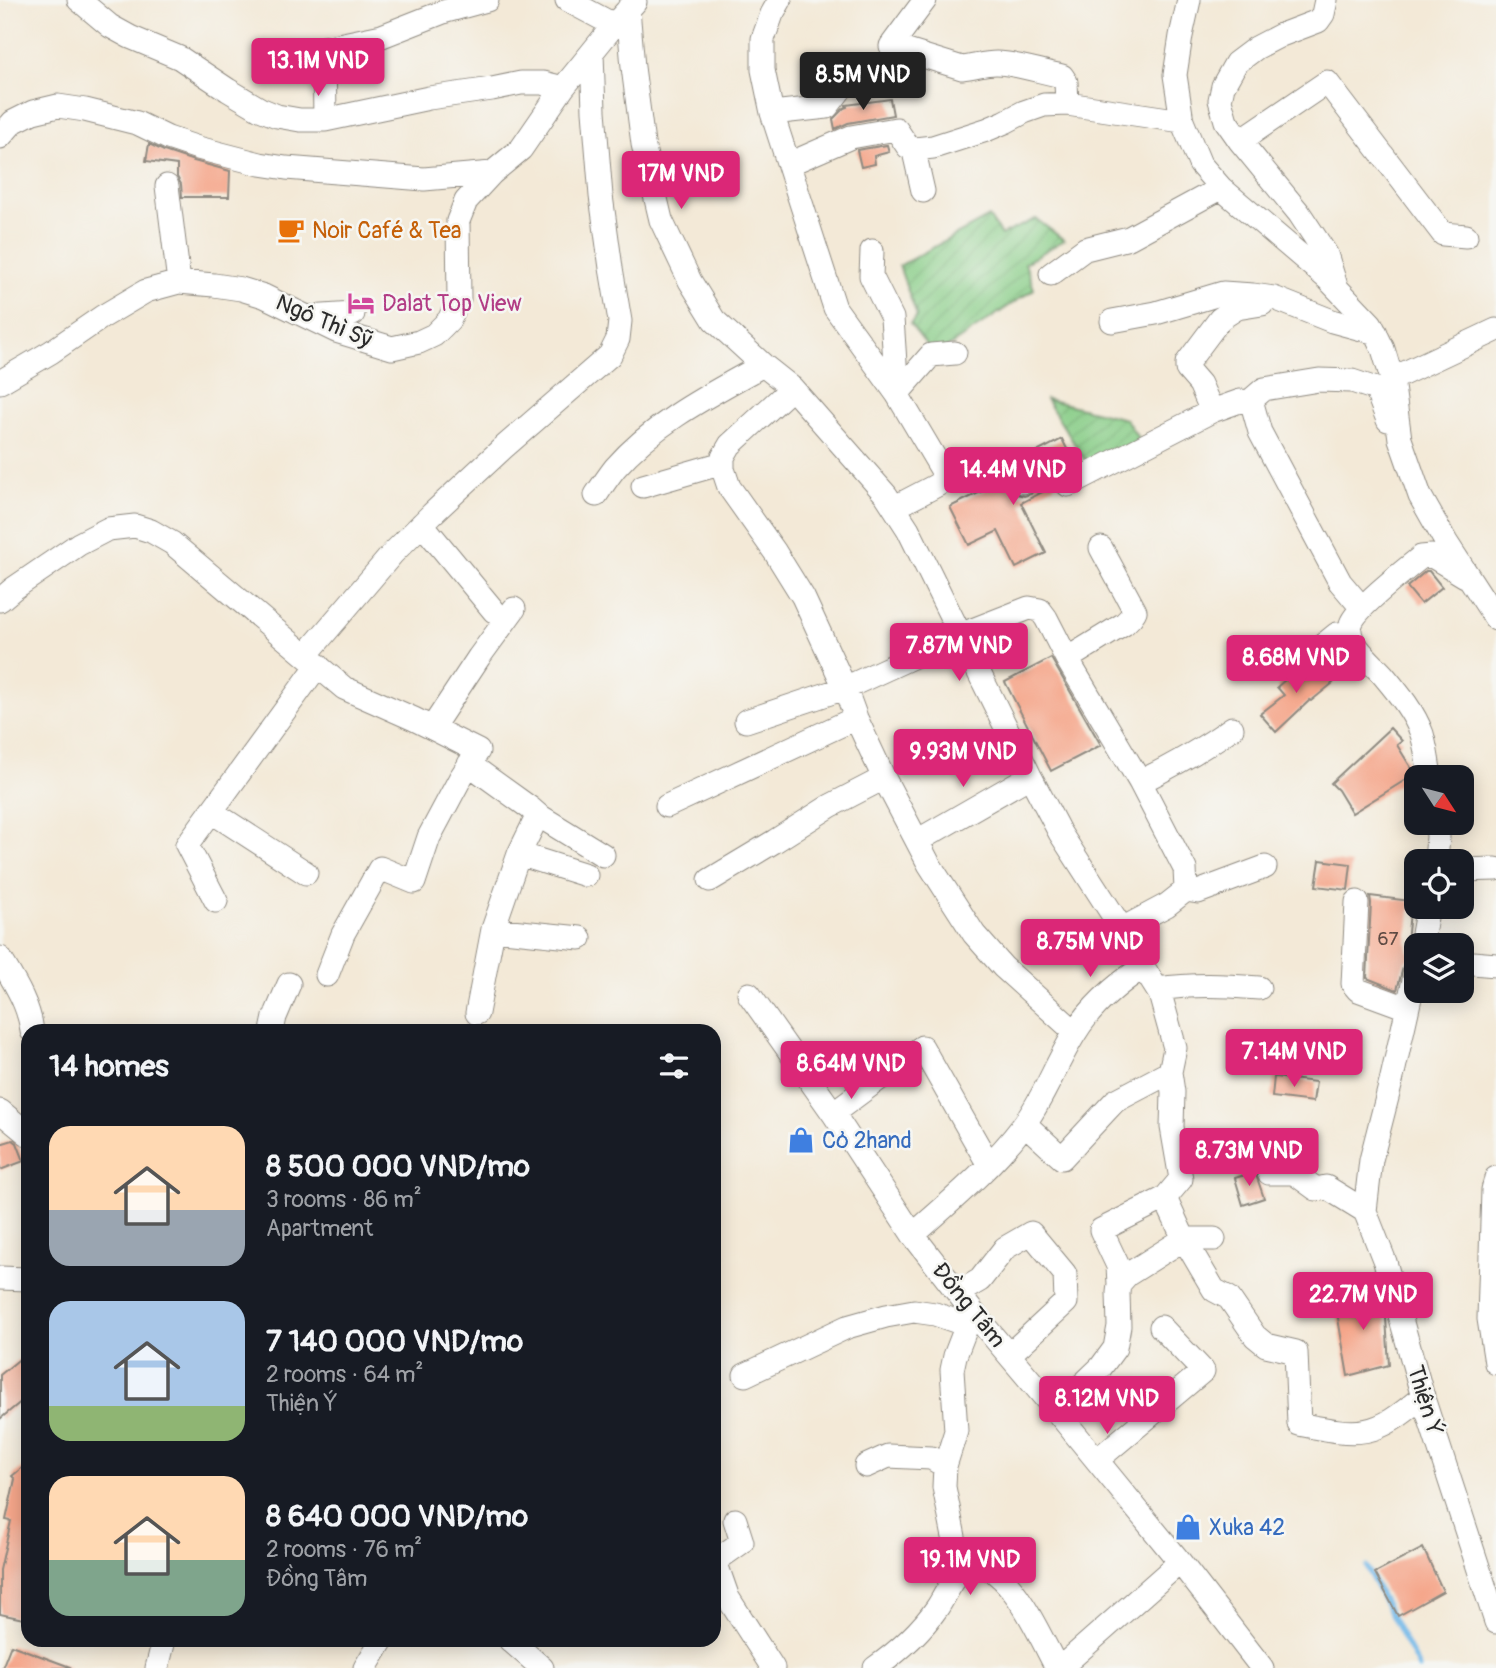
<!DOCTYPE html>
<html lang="en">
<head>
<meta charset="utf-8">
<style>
  body { margin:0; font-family:Pangolin,sans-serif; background:#242831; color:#f1f3f6; height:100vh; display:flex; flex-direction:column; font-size:26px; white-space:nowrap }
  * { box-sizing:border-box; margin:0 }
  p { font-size:23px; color:#9ea1a6 }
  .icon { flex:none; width:38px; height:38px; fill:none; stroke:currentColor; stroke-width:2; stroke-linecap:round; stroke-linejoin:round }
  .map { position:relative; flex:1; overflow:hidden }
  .drawer { position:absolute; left:21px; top:1024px; width:700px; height:623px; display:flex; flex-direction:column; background:#171b24; border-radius:21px; box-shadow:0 4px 18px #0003 }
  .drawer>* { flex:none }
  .needle { width:46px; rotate:126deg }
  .controls { position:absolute; left:1404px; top:765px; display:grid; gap:14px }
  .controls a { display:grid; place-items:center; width:70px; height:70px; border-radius:14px; background:#171b24; box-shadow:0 4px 18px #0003; font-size:35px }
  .price { position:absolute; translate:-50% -60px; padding:0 16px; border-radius:7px; background:#db2777; color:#fff; font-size:23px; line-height:46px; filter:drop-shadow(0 2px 4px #0008) }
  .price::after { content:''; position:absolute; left:50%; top:42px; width:21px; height:16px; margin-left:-10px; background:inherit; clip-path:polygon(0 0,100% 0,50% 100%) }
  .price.current { background:#222; color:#fff }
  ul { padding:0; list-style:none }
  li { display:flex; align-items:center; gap:21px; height:175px; padding:0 28px }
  li span { display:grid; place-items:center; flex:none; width:196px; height:140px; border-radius:21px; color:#555 }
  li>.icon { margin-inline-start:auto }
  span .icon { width:84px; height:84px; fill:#fffc; stroke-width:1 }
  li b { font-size:30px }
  h2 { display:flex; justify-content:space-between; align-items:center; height:84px; padding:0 28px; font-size:30px }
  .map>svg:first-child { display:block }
  .garden { fill:url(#garden-furrows); stroke:#5a7c59; stroke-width:2 }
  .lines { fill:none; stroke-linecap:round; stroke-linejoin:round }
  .stream { stroke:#71b8e8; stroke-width:5 }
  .building { fill:#f5a68a }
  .minor-casing { stroke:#8f8a81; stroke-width:25 }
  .minor { stroke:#fff; stroke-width:23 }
  .labels { text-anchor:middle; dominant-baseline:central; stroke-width:5; stroke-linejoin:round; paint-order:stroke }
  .number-label { font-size:19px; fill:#5e4a43 }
  .food-label { font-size:23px; fill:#c56008; stroke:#f6f6f2; text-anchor:start }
  .hotel-label { font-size:23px; fill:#b23c85; stroke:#f6f6f2; text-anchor:start }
  .street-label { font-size:23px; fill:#2b2b2b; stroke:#f6f6f2 }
  .shop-label { font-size:23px; fill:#366cbe; stroke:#f6f6f2; text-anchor:start }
</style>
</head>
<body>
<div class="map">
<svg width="1496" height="1668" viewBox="0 0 1496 1668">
  <defs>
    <pattern id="garden-furrows" width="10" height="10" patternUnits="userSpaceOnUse" patternTransform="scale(1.75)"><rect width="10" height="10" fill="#88cd87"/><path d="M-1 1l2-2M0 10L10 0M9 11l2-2" fill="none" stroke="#76b075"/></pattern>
  </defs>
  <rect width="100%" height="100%" fill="#f6f6f2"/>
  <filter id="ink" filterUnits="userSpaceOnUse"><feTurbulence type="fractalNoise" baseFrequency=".0143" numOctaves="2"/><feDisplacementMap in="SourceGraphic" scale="14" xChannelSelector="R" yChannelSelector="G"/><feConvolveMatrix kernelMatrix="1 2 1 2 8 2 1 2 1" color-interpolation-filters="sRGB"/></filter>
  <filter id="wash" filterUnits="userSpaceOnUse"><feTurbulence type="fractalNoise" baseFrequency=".00686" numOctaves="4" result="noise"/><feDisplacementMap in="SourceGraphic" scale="28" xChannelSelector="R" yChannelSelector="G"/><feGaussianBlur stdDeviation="1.57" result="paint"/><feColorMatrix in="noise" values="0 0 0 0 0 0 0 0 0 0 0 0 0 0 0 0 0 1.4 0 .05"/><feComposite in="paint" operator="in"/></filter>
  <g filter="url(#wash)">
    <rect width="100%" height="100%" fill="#f3e9d7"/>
    <!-- garden -->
    <path class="garden" d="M 989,217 L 1001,235 L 1036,219 L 1064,240 L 1025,263 L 1034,289 L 935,356 L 910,324 L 917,316 L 899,266 Z
      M 1046,399 L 1126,419 L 1141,443 L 1091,470 Z"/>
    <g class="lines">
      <!-- stream -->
      <path class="stream" d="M 1366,1567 L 1419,1668"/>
    </g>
    <g id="blocks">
      <!-- building -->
      <path class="building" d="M 890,99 L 893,115 L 848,123 L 835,129 L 833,119 L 844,108 L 847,107 L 846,105 Z
        M 149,144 L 164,151 L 194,161 L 230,171 L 229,197 L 182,197 L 181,184 L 177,177 L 177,165 L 146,161 Z
        M 887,145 L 889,152 L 874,156 L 875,164 L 861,167 L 857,150 Z
        M 1062,439 L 1075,465 L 1057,477 L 1054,486 L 1021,503 L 1046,553 L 1016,568 L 998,531 L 969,545 L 950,507 L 1005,480 L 1011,489 L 1017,494 L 1024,496 L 1031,494 L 1035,488 L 1037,481 L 1035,475 L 1025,458 Z
        M 1426,571 L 1429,571 L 1442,587 L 1421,604 L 1407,587 Z
        M 1051,658 L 1101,745 L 1051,771 L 1005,682 Z
        M 1302,665 L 1307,668 L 1312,669 L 1318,667 L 1333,683 L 1311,701 L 1310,700 L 1276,732 L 1260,714 L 1284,695 L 1277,687 Z
        M 1390,728 L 1402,741 L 1397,745 L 1415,774 L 1352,813 L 1338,790 L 1331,783 Z
        M 1320,860 L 1351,864 L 1348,890 L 1316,886 Z
        M 1370,896 L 1411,901 L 1407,943 L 1408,949 L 1411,955 L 1410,959 L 1405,962 L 1403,967 L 1397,990 L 1367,978 L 1371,903 Z
        M 1274,1077 L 1316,1082 L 1313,1102 L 1272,1097 Z
        M 13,1140 L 17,1143 L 24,1161 L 0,1170 L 0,1144 Z
        M 1255,1172 L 1264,1198 L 1243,1205 L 1235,1178 Z
        M 1378,1289 L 1386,1318 L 1389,1365 L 1348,1376 L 1335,1301 Z
        M 28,1352 L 28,1396 L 0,1419 L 0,1375 Z
        M 28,1463 L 28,1620 L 0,1614 L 0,1570 L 11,1521 L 6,1520 L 15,1479 L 12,1476 Z
        M 1423,1548 L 1443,1591 L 1398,1616 L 1375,1573 Z
        M 11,1645 L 70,1667 L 69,1668 L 2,1668 Z"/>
    </g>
  </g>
  <g filter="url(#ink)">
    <use href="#blocks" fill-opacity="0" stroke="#8f8a81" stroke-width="2"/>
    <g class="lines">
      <!-- minor casing -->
      <g class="minor-casing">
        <path id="minor" d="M 79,0 L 110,26 L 130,37 L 180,58 L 228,90 L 260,109 L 277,116 L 300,120 L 325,120 L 429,98 L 492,89 L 521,83 L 543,83 L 563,88
          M 567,0 L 614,25
          M 780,0 L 772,14 L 763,39 L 763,70 L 772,113 L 835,308 L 897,394 L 942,470 L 943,476 L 939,484 L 895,507
          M 925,0 L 891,46 L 962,68 C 974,67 984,63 996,63 C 1016,63 1041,72 1062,76 L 1066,82 L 1067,104
          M 1189,0 L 1181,36 L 1175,75 L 1182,121 L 1200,164 L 1221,188 L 1328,279 L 1371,324 L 1383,349 L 1392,379 L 1400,439 L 1420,496 L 1446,542 L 1496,619
          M 1326,0 L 1323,14 L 1318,21 L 1281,35 L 1256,48 L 1236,63 L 1223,86 L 1220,100 L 1226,121 L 1240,141 L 1299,213 L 1326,254 L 1336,286
          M 628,9 L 633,67 L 643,144 L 661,220 L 690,281 L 714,320 L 763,365 L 792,388 L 886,495 L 908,529 L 1030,776 L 1060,833 L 1122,929 L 1143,967 L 1160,994 L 1175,1048 L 1170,1072 L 1173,1092 L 1172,1127 L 1181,1179 L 1165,1198 L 1184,1239 L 1214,1290 L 1229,1298 L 1255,1336 L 1266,1345 L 1296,1352 L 1299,1424 C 1360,1436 1374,1439 1423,1396
          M 772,113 L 827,107 L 847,81
          M 325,120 L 324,48 L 382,36 L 443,12 L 487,0
          M 0,137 L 13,122 L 33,112 L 58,106 L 85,110 L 137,123 L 168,138 L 198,148 L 260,164 L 286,168 L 424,179 L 492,173
          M 1240,141 L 1327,82 L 1443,234 L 1466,236
          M 915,149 L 915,156 L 923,191
          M 789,164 L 851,137 L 896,129 L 908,147 L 915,149 L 933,147 L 986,130 L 1005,122 L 1024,112 L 1044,105 L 1067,104 L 1182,121
          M 167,186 L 179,282
          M 872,251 L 871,276 L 892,318 L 897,393
          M 1051,274 L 1085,249 L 1129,238 L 1221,188
          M 309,317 L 353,314
          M 1112,321 L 1156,313 L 1223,293 L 1253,295 L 1274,298 L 1332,321 L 1376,333
          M 1392,379 L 1496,330
          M 0,382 L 51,352 L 102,317 L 146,291 L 179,282 L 214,285 L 241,289 L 264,296 L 336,331 L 392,348 L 419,342 L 434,335 L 449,320 L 459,299 L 458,221 L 466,201 L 492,173 L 521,149 L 563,88 L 614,25 L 635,2
          M 792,388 L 730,445 L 723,457 L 723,469 L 729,487 L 775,552 L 803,597 L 845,688 L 856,718 L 884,778 L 929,864 L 974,934 L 1003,967 L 1075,1032
          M 897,394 L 931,355 L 955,353
          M 1249,402 L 1253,407 L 1260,432 L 1340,582 L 1362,608
          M 1212,411 L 1200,384 L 1187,369 L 1187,363 L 1220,319 L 1237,308 L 1262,304
          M 943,476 L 959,480 L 984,466 L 1013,465 L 1023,482
          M 1068,485 L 1212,411 L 1240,401 L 1249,402 L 1264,389 L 1319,380 L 1352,381 L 1376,389 L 1388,420
          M 643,486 L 723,463
          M 596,495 C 602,486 608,477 615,468 C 655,422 711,394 763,365
          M 422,524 L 494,611
          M 0,600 L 13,589 L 79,544 L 108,529 L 135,526 L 151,531 L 172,543 L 344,688 L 414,719 L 478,751 L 461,777 L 429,837 L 414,882 L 380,868 L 343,934 L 327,975
          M 306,655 L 393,553 L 432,514 L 503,448 L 610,355 L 618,339 L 620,321 L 611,268 L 601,196 L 594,111 L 592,53
          M 1311,655 L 1337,634 L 1350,633
          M 1067,659 L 1124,624 L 1131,617 L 1135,611 L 1101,548
          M 746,721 L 845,688 L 960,635 L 1029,608 L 1040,610 L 1046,618 L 1067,659 L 1140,782 L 1185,869 L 1186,890 L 1167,905 L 1122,929
          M 432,728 L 479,657 L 514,609
          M 469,764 L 530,808 L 538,815 L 519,854 L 493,929 L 477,1013
          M 1430,777 C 1428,763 1426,748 1422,734 C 1414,712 1399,694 1384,676 C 1373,663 1344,642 1351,624 C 1355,609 1406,569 1421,557 L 1432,556 L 1465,576
          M 1140,782 C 1172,766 1203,749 1232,728
          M 667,806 L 856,718
          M 212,812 L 306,873
          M 538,815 L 603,855
          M 917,841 L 1030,776
          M 519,854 L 586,875
          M 1436,861 L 1438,837 L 1437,822
          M 1461,870 L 1496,869
          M 710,880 L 775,841 L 830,806 L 884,778
          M 1186,890 L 1198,892 L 1265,867
          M 216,901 L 187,845 L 318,665
          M 1357,902 L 1353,984 L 1358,990 L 1407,1008
          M 493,929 L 580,938
          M 1421,945 L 1428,906
          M 0,958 C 13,980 29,1004 32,1031
          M 1461,962 L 1496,965
          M 1416,971 L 1391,1082 L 1371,1160 L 1365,1211 L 1385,1262 L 1424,1401 L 1496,1622
          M 1157,989 C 1194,984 1222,985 1259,988
          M 749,994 L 833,1113 L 913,1235 L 975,1315 L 1063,1419 L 1180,1562 L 1262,1668
          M 272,1031 L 275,1017 L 289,984
          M 0,1111 L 28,1134
          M 833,1113 L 922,1047 L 989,1165
          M 1025,1124 L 1062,1158 L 1115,1101 L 1170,1072
          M 1269,1173 L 1294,1173 L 1316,1189 L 1326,1187 L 1365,1211
          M 1496,1178 L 1493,1190 L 1489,1319 L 1496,1363
          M 913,1235 C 951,1201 992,1167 1023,1126 C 1044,1098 1056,1063 1075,1033 C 1092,1005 1116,985 1143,967
          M 0,1278 L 28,1279
          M 1119,1284 L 1118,1266 L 1101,1230 L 1165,1198
          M 958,1293 L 980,1280 L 1005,1248 L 1031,1233 L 1065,1274 L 1066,1302 L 1009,1355
          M 745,1375 L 847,1327 L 886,1316 L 914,1311 L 935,1314 L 967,1325
          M 1056,1410 L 1101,1367 L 1115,1348 L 1119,1326 L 1118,1293 L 1119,1284 L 1127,1275 L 1184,1239 L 1214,1239
          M 1097,1460 L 1203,1371 L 1161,1327
          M 866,1466 L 888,1456 L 931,1458 L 945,1466
          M 735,1520 L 742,1542 L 715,1561 L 728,1598 L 773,1668
          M 961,1572 L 944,1487 L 945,1466 L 956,1431 L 952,1370 L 955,1356 L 967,1325 L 975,1315
          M 510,1640 L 542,1668
          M 157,1668 L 164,1640
          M 365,1668 L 382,1640
          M 875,1668 C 899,1651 921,1631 937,1608 C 944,1598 952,1579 961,1572 C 971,1564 987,1565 996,1573 C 1021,1592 1042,1640 1057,1668
          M 1060,1668 L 1180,1562"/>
      </g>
      <!-- minor -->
      <use href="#minor" class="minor"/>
    </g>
  </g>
  <!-- icons -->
  <defs>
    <g id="cafe-bare" transform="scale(2.1)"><path d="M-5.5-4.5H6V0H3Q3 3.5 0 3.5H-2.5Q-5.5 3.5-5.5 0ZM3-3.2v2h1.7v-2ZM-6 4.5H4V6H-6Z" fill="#e8710a" stroke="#f6f6f2" stroke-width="2.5" paint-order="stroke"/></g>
    <g id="hotel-bare" transform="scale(2.1)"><path d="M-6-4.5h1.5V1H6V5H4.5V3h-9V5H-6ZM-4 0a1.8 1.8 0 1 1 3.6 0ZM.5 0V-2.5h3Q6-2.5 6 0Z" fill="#d1479c" stroke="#f6f6f2" stroke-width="2.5" paint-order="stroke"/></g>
    <g id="shop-bare" transform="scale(2.1)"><path d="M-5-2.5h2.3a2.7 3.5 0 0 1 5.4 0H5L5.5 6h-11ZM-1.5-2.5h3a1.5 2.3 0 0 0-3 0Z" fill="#3f7fe0" stroke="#f6f6f2" stroke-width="2.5" paint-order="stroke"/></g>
  </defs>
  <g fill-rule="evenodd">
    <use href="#cafe-bare" x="291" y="230"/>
    <use href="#hotel-bare" x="361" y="303"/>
    <use href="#shop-bare" x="801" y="1140"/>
    <use href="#shop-bare" x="1188" y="1527"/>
  </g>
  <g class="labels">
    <!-- number labels -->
    <g class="number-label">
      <text x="1388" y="939">67</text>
    </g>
    <!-- food labels -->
    <g class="food-label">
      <text x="312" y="230">Noir Café &amp; Tea</text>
    </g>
    <!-- hotel labels -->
    <g class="hotel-label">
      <text x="382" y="303">Dalat Top View</text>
    </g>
    <!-- street labels -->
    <g class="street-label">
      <text transform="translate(324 321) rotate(23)">Ngô Thì Sỹ</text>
      <text transform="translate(969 1305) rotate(51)">Đồng Tâm</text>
      <text transform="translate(1425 1400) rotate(73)">Thiện Ý</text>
    </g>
    <!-- shop labels -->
    <g class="shop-label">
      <text x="822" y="1140">Cỏ 2hand</text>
      <text x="1209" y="1527">Xuka 42</text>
    </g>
  </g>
</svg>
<div class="controls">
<a><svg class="needle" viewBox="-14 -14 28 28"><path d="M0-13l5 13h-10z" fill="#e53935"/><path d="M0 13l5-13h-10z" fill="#9ea1a6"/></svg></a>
<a><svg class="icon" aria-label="locate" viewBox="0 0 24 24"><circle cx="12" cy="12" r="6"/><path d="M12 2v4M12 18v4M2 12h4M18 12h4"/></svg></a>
<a><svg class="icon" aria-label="layers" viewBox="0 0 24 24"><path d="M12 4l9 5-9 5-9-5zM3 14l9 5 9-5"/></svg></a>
</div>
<b class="price" style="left:318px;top:98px">13.1M VND</b>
<b class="price current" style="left:863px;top:112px">8.5M VND</b>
<b class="price" style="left:681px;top:211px">17M VND</b>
<b class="price" style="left:1013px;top:507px">14.4M VND</b>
<b class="price" style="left:959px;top:683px">7.87M VND</b>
<b class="price" style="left:1296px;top:695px">8.68M VND</b>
<b class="price" style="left:963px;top:789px">9.93M VND</b>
<b class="price" style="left:1090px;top:979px">8.75M VND</b>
<b class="price" style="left:1294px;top:1089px">7.14M VND</b>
<b class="price" style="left:851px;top:1101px">8.64M VND</b>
<b class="price" style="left:1249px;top:1188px">8.73M VND</b>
<b class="price" style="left:1363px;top:1332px">22.7M VND</b>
<b class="price" style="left:1107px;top:1436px">8.12M VND</b>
<b class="price" style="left:970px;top:1597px">19.1M VND</b>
<section class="drawer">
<h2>14 homes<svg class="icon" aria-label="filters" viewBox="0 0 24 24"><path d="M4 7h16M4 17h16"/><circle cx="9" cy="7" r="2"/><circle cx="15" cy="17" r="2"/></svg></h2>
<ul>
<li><span style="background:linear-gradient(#ffd9b3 60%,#9aa5b1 0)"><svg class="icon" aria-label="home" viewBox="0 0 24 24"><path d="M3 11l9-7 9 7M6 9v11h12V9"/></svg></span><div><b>8 500 000 VND/mo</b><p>3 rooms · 86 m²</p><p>Apartment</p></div></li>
<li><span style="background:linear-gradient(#a9c7e8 75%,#8fb573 0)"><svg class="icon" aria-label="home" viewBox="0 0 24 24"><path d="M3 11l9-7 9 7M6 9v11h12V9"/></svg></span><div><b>7 140 000 VND/mo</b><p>2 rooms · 64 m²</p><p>Thiện Ý</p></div></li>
<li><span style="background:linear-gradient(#ffd9b3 60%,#7fa58c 0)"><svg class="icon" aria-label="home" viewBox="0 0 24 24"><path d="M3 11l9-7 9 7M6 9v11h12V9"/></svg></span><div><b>8 640 000 VND/mo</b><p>2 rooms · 76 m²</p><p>Đồng Tâm</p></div></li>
</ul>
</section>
</div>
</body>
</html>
